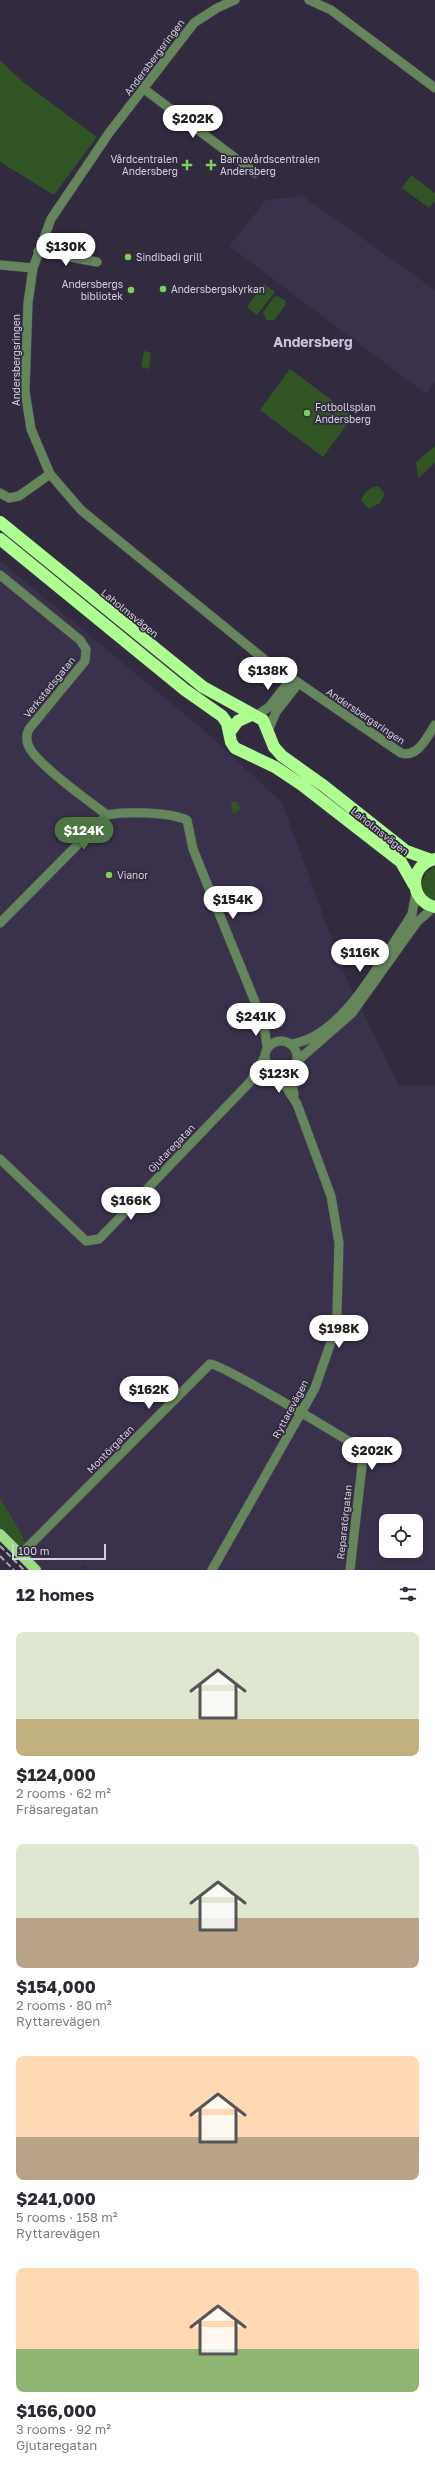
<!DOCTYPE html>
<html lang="en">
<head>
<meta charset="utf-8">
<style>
  body { margin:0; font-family:"Golos Text",sans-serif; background:#f7f7f7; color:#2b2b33; height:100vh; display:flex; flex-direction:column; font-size:15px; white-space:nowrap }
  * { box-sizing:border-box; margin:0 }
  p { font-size:13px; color:#7c7c81 }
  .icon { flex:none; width:22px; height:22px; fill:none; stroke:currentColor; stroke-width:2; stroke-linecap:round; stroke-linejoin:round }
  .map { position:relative; height:1570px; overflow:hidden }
  .sheet { display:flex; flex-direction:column; background:#fff; flex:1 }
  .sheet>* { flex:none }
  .fabs { position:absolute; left:379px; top:1514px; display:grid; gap:8px }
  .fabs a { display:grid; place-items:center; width:44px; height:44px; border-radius:8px; background:#fff; box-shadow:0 2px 6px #0003; font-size:20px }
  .scale { position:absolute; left:12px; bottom:10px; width:94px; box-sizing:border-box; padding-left:4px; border:2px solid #d4d0dd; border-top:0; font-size:11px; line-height:14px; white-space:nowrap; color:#d4d0dd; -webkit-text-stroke:3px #322a3f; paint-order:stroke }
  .price { position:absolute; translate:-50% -34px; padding:0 9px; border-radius:14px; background:#fff; color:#222; font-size:13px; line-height:26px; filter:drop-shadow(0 1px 2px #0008) }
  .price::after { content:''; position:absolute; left:50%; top:24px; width:12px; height:9px; margin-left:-6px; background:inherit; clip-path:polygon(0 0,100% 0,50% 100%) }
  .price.on { background:#4e7644; color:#fff }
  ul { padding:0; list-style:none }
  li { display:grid; align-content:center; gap:8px; height:212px; padding:0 16px }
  li span { display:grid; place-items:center; height:124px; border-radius:8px; color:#555 }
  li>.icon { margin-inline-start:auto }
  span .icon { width:72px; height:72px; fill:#fffc; stroke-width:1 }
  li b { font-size:17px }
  h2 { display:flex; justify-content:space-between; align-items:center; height:48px; padding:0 16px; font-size:17px }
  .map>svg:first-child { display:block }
  .built { fill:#3a314c; fill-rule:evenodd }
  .green { fill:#315424 }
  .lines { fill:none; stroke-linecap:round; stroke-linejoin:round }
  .minor-casing { stroke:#4c4558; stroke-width:10 }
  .major-casing { stroke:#4c4558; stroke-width:11 }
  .highway-casing { stroke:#4c4558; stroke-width:13 }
  .minor { stroke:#65855a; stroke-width:9 }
  .major { stroke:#99dc82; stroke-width:10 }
  .highway { stroke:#adff90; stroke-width:12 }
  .rail { stroke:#aaa5b4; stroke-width:2; stroke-dasharray:6 3; stroke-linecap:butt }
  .poi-dot { fill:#79d158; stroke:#322a3f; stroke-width:1.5 }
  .labels { text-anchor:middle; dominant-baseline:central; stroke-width:3.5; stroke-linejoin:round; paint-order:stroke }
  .street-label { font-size:10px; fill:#d4d0dd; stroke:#322a3f }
  .poi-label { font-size:10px; fill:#d4d0dd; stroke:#322a3f; text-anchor:start }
  .district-label { font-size:14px; font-weight:bold; fill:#c9c0db; stroke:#322a3f }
</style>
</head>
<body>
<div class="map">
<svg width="435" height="1570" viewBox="0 0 435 1570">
  <rect width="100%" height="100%" fill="#322a3f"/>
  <!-- built -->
  <path class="built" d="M 303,196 L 435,290 L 435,381 L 426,394 L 229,246 L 266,200 Z
    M 0,561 L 200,727 L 282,802 L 345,975 L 399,1086 L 435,1086 L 435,1570 L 88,1570 L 83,1565 L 78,1570 L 38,1570 L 20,1531 L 0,1498 ZM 386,1521 L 416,1521 L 416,1551 L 386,1551 Z"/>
  <!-- green -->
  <path class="green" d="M 0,60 L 23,82 L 97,137 L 54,195 L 0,162 Z
    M 411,175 L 435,193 L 435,201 L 429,208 L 402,188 Z
    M 264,284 L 275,292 L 257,315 L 247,307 Z
    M 278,296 L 286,301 L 285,306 L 274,320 L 266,320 L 263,312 L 274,297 Z
    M 144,351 L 151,353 L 149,369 L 141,367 Z
    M 290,369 L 353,416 L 323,457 L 260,410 Z
    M 435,446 L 435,463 L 418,478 L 416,462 Z
    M 378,486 L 385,494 L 380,503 L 369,509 L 361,500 C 365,491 369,488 378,486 Z
    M 236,801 L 241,809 L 233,814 L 231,802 Z
    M 435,867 L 435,901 L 426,896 L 421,884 L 426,872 Z
    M 0,1498 L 20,1531 L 38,1570 L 0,1539 Z"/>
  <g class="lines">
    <!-- minor casing -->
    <g class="minor-casing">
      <path id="minor" d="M 235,0 L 217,8 L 194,23 L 109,133 L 51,219 L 33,268 L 28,303 L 25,391 L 31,429 L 50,474 L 81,510 L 265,660 L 401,753 C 418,758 427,737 435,725
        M 309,0 L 331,10 L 435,88
        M 144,89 L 255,173
        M 38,251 L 97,262
        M 0,265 L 33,268
        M 0,493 L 9,498 L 19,496 L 50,474
        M 0,575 L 80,640 L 86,649 L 85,661 L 29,729 C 26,735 26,741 29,747 C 38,765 89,801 107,815
        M 256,716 L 269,707 L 291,679
        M 268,731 L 276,712 L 298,684
        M 0,923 L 107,815 C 126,811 169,812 187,820 L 193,849 L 201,869 L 264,1024 L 267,1047
        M265 1057a16 16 0 1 1 32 0a16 16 0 1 1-32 0Z
        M 290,1044 C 341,1039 380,962 406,924 L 412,914 L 416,893
        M 296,1062 L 352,1013 L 417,922 L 434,907
        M 290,1070 L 294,1095
        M 0,1159 L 86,1241 L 99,1239 L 251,1081 L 264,1058
        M 20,1555 L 210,1364 C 220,1363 334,1432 352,1443 C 359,1450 361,1456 362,1466 L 350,1570
        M 212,1570 L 315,1388 L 332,1339 L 337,1313 L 339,1243 L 331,1196 L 297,1104 L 277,1073"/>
    </g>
    <!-- major casing -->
    <g class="major-casing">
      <path id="major" d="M 0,1534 L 36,1570"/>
    </g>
    <!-- highway casing -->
    <g class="highway-casing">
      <path id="highway" d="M 0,522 L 203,687 L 263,720 L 274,747 L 282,756 L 324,786 L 406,851 L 431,860
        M 0,539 L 185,690 L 222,716 L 227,723 L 231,742 L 235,748 L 275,767 L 302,785 L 401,862 L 414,885
        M 229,733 L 238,721 L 251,715
        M 435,859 C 408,865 409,901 435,907"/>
    </g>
    <!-- minor -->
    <use href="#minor" class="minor"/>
    <!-- major -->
    <use href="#major" class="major"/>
    <!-- highway -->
    <use href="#highway" class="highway"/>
    <!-- rail -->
    <path class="rail" d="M 0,1546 L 24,1570
      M 0,1556 L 14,1570"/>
  </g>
  <!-- markers -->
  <g class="poi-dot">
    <path d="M185 159h4v4h4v4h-4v4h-4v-4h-4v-4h4z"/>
    <path d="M209 159h4v4h4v4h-4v4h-4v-4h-4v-4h4z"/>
    <circle cx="128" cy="257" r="4"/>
    <circle cx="163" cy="289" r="4"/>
    <circle cx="131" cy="290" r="4"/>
    <circle cx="307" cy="413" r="4"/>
    <circle cx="109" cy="875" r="4"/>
  </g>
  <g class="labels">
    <!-- street labels -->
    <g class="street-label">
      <text transform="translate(154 57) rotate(-53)">Andersbergsringen</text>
      <text transform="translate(16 360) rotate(-90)">Andersbergsringen</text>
      <text transform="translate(130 613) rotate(39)">Laholmsvägen</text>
      <text transform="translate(49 687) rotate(-51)">Verkstadsgatan</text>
      <text transform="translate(366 716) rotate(34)">Andersbergsringen</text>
      <text transform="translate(380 831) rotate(38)">Laholmsvägen</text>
      <text transform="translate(171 1148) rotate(-46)">Gjutaregatan</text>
      <text transform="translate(290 1409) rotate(-62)">Ryttarevägen</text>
      <text transform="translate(110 1449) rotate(-46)">Montörgatan</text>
      <text transform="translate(344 1522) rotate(-84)">Reparatörgatan</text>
    </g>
    <!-- poi labels -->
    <g class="poi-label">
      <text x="178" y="159" text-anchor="end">Vårdcentralen<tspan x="178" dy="12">Andersberg</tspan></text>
      <text x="220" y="159">Barnavårdscentralen<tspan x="220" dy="12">Andersberg</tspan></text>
      <text x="136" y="257">Sindibadi grill</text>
      <text x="123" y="284" text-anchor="end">Andersbergs<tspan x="123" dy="12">bibliotek</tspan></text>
      <text x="171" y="289">Andersbergskyrkan</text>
      <text x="315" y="407">Fotbollsplan<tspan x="315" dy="12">Andersberg</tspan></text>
      <text x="117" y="875">Vianor</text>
    </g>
    <!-- district labels -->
    <g class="district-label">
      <text x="313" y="341">Andersberg</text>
    </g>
  </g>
</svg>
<div class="fabs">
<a><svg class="icon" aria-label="locate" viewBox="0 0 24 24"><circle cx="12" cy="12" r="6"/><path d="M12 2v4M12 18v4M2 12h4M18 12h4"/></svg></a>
</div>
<div class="scale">100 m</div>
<b class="price" style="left:193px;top:139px">$202K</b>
<b class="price" style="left:66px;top:267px">$130K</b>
<b class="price" style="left:268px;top:691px">$138K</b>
<b class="price on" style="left:84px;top:851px">$124K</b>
<b class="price" style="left:233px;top:920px">$154K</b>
<b class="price" style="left:360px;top:973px">$116K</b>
<b class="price" style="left:256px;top:1037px">$241K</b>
<b class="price" style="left:279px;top:1094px">$123K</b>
<b class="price" style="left:131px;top:1221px">$166K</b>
<b class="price" style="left:339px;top:1349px">$198K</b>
<b class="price" style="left:149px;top:1410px">$162K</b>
<b class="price" style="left:372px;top:1471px">$202K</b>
</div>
<section class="sheet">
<h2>12 homes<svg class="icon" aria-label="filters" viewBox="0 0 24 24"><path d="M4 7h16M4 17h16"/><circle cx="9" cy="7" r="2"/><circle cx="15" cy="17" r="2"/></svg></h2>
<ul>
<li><span style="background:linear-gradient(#dfe7d0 70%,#c2b280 0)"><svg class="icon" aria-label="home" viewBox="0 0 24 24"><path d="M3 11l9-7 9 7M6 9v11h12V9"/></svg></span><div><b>$124,000</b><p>2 rooms · 62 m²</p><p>Fräsaregatan</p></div></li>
<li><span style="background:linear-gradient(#dfe7d0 60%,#b9a48a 0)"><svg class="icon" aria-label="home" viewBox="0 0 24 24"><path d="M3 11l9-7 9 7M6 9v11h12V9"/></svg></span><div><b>$154,000</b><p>2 rooms · 80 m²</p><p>Ryttarevägen</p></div></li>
<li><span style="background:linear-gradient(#ffd9b3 65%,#b9a48a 0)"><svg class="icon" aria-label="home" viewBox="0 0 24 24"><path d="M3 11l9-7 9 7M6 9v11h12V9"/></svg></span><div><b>$241,000</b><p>5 rooms · 158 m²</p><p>Ryttarevägen</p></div></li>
<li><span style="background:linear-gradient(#ffd9b3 65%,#8fb573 0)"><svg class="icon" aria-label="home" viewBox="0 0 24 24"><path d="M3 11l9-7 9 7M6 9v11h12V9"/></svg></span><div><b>$166,000</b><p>3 rooms · 92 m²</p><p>Gjutaregatan</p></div></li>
</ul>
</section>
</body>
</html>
